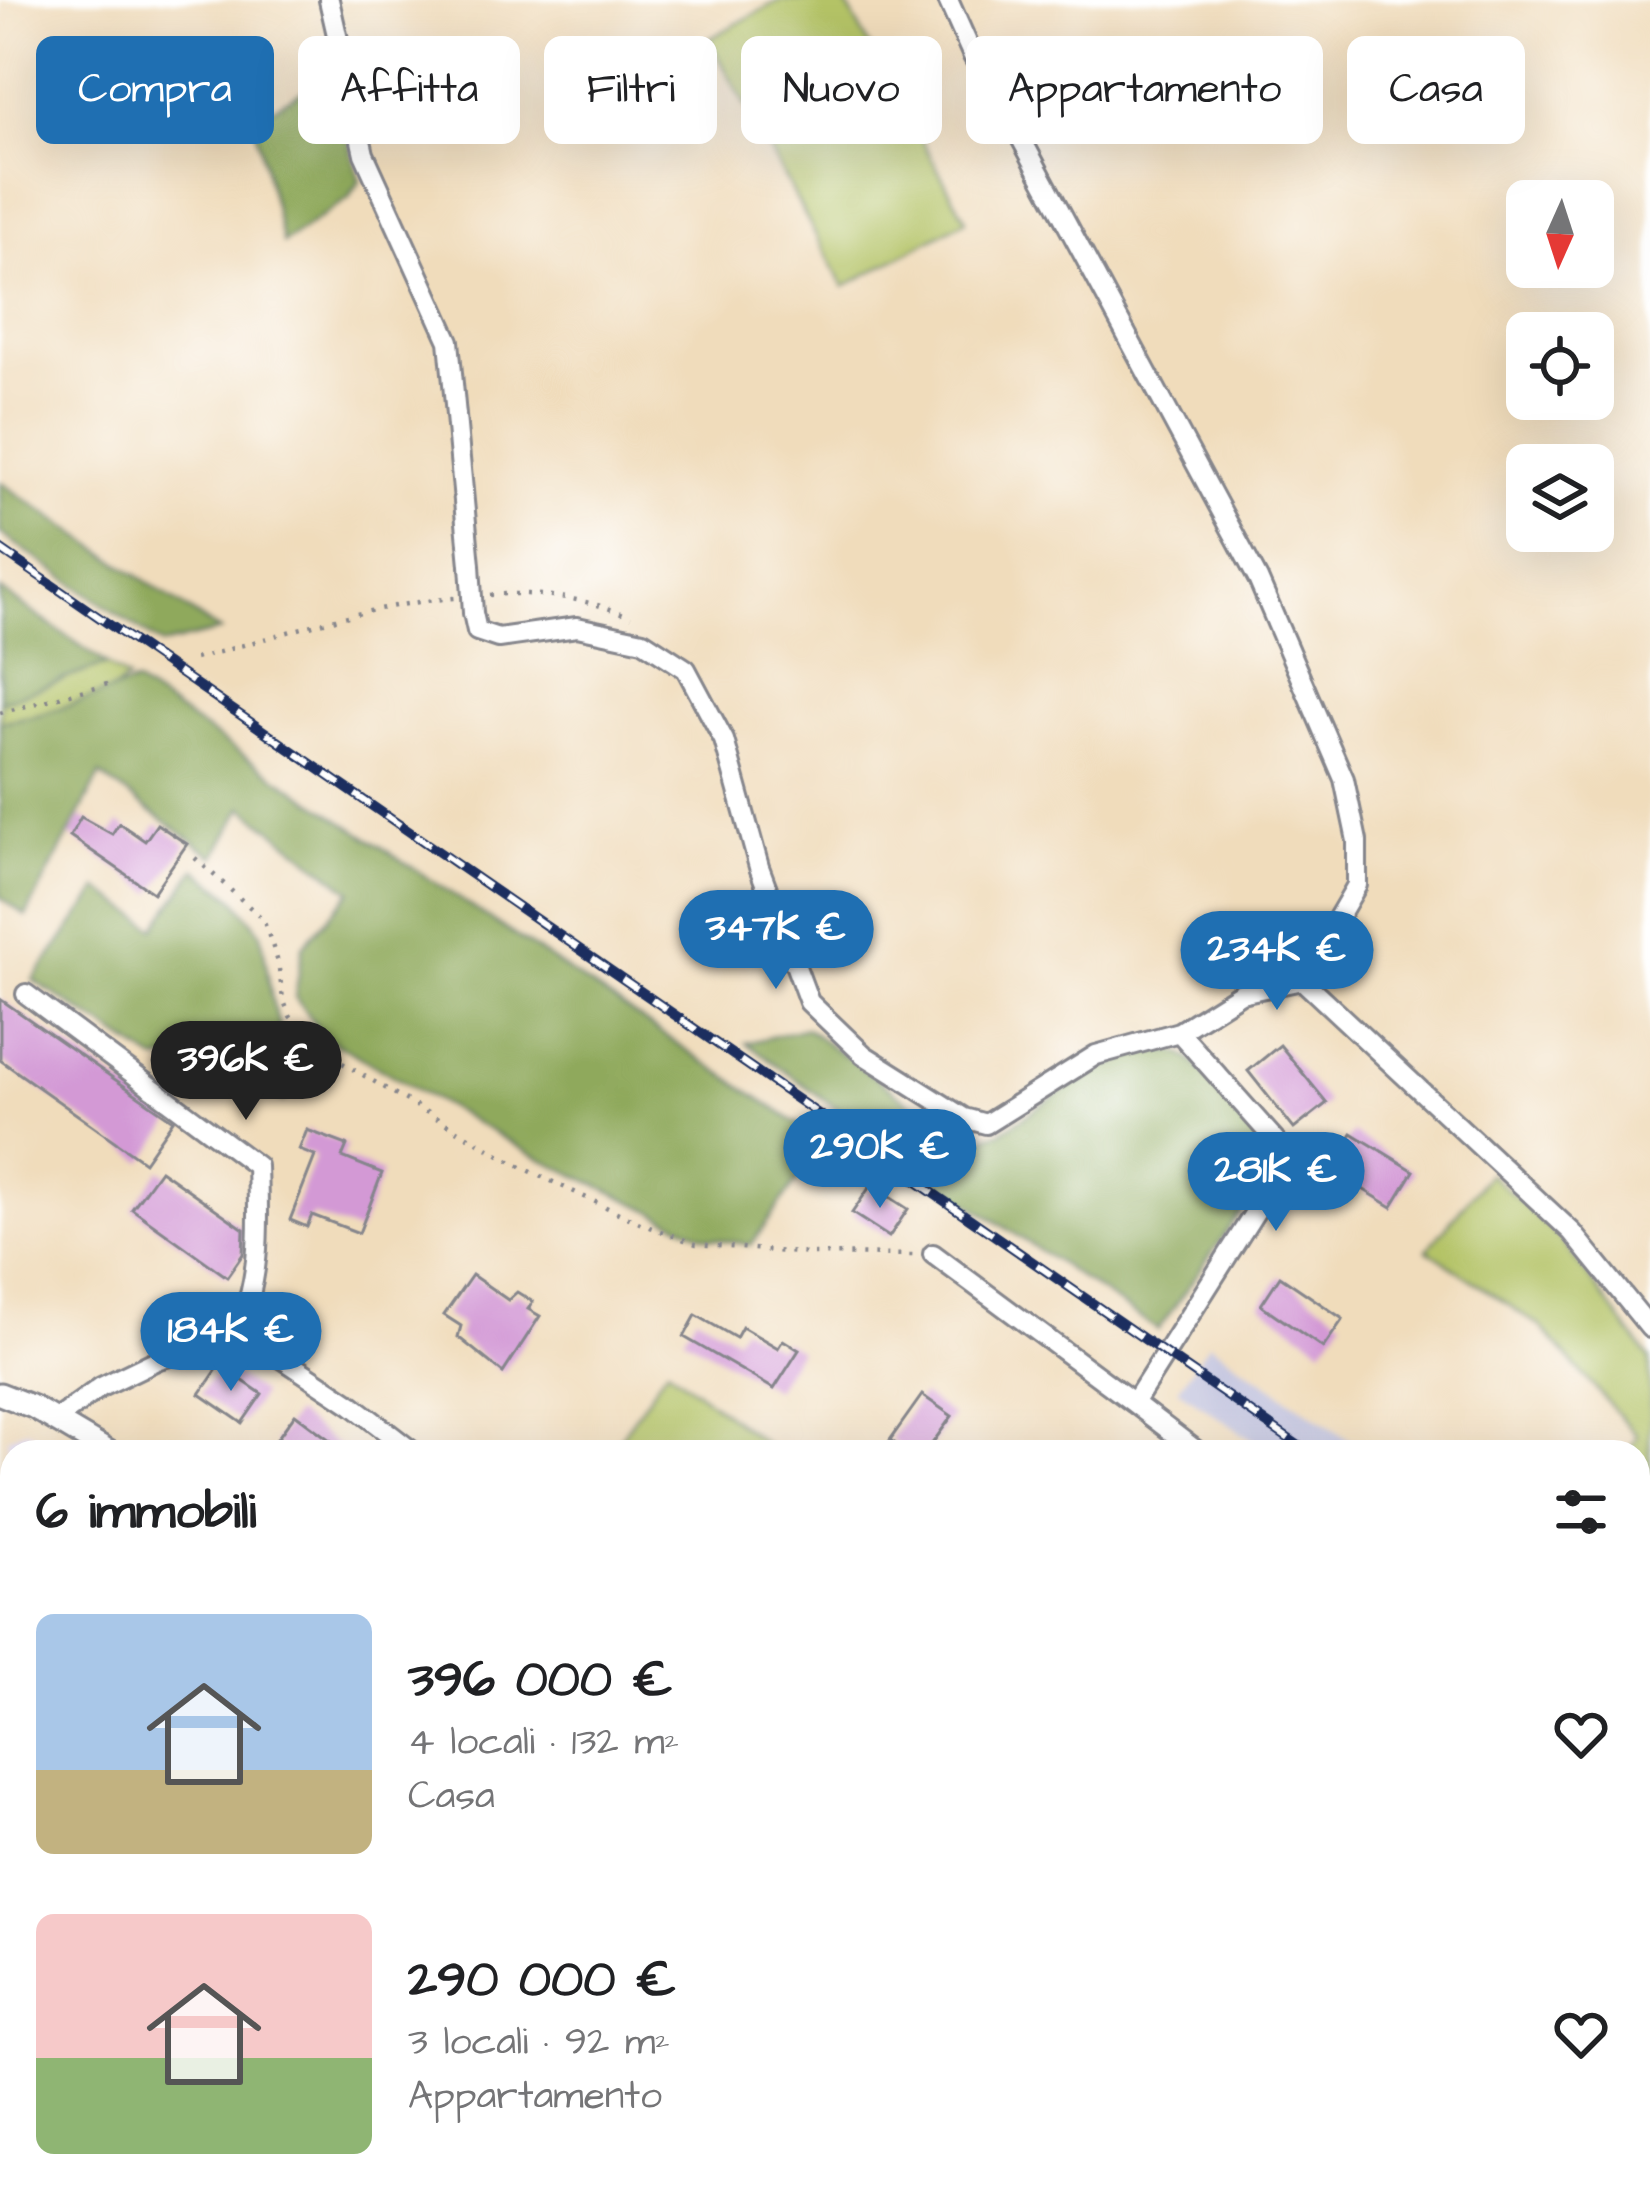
<!DOCTYPE html>
<html lang="it">
<head>
<meta charset="utf-8">
<style>
  body { margin:0; font-family:"Architects Daughter",sans-serif; background:#f2f2f2; color:#202124; height:100vh; display:flex; flex-direction:column; font-size:45px; white-space:nowrap }
  * { box-sizing:border-box; margin:0 }
  p { font-size:39px; color:#757577 }
  .icon { flex:none; width:66px; height:66px; fill:none; stroke:currentColor; stroke-width:2; stroke-linecap:round; stroke-linejoin:round }
  .map { position:relative; flex:1; overflow:hidden }
  .panel { position:absolute; left:0px; top:1440px; width:1650px; height:771px; display:flex; flex-direction:column; background:#fff; border-radius:36px 36px 0 0; box-shadow:0 12px 48px #0002 }
  .panel>* { flex:none }
  .guide { position:absolute; left:36px; top:36px; width:1578px; height:108px; display:flex; gap:24px }
  .needle { width:78px; rotate:183deg }
  .fabs { position:absolute; left:1506px; top:180px; display:grid; gap:24px }
  .fabs a { display:grid; place-items:center; width:108px; height:108px; border-radius:18px; background:#fff; box-shadow:0 12px 48px #0002; font-size:60px }
  .price { position:absolute; translate:-50% -102px; padding:0 27px; border-radius:42px; background:#1f6fb2; color:#fff; font-size:39px; line-height:78px; filter:drop-shadow(0 3px 6px #0008) }
  .price::after { content:''; position:absolute; left:50%; top:72px; width:36px; height:27px; margin-left:-18px; background:inherit; clip-path:polygon(0 0,100% 0,50% 100%) }
  .price.current { background:#222; color:#fff }
  ul { padding:0; list-style:none }
  li { display:flex; align-items:center; gap:36px; height:300px; padding:0 36px }
  li span { display:grid; place-items:center; flex:none; width:336px; height:240px; border-radius:18px; color:#555 }
  li>.icon { margin-inline-start:auto }
  span .icon { width:144px; height:144px; fill:#fffc; stroke-width:1 }
  li b { font-size:51px }
  h2 { display:flex; justify-content:space-between; align-items:center; height:144px; padding:0 36px; font-size:51px }
  .tag { padding:0 42px; border-radius:18px; background:#fff; box-shadow:0 12px 48px #0002; font-size:42px; line-height:108px }
  .tag.current { background:#1f6fb2; color:#fff }
  .map>svg:first-child { display:block }
  .built { fill:#dbd6f7 }
  .industrial { fill:#c1c2dd }
  .green { fill:#b4c366; stroke:#687962; stroke-width:3 }
  .forest { fill:#8fa95b; stroke:#556c5c; stroke-width:3 }
  .building { fill:#d399d5 }
  .lines { fill:none; stroke-linecap:round; stroke-linejoin:round }
  .minor-casing { stroke:#86868c; stroke-width:24 }
  .tertiary-casing { stroke:#86868c; stroke-width:27 }
  .path { stroke:#86868c; stroke-width:4.5; stroke-dasharray:3 9; stroke-linecap:butt }
  .minor { stroke:#fff; stroke-width:18 }
  .tertiary { stroke:#fff; stroke-width:21 }
  .rail-casing { stroke:#1b2f5e; stroke-width:10 }
  .rail { stroke:#fff; stroke-width:6; stroke-dasharray:18; stroke-linecap:butt }
  .minor-bridge-casing { stroke:#86868c; stroke-width:24; stroke-linecap:butt }
  .minor-bridge { stroke:#fff; stroke-width:18 }
</style>
</head>
<body>
<div class="map">
<svg width="1650" height="2209" viewBox="0 0 1650 2209">
  <rect width="100%" height="100%" fill="#fff"/>
  <filter id="ink" filterUnits="userSpaceOnUse"><feTurbulence type="fractalNoise" baseFrequency=".00833" numOctaves="2"/><feDisplacementMap in="SourceGraphic" scale="24" xChannelSelector="R" yChannelSelector="G"/><feConvolveMatrix kernelMatrix="1 2 1 2 8 2 1 2 1" color-interpolation-filters="sRGB"/></filter>
  <filter id="wash" filterUnits="userSpaceOnUse"><feTurbulence type="fractalNoise" baseFrequency=".004" numOctaves="4" result="noise"/><feDisplacementMap in="SourceGraphic" scale="48" xChannelSelector="R" yChannelSelector="G"/><feGaussianBlur stdDeviation="2.7" result="paint"/><feColorMatrix in="noise" values="0 0 0 0 0 0 0 0 0 0 0 0 0 0 0 0 0 1.4 0 .05"/><feComposite in="paint" operator="in"/></filter>
  <g filter="url(#wash)">
    <rect width="100%" height="100%" fill="#f0dcbb"/>
    <!-- built -->
    <path class="built" d="M 26,1430 L 63,1452 L 12,1452 L 12,1822 L 3,1832 L 0,1829 L 0,1482 L 10,1469 L 8,1438 Z
      M 146,2199 L 289,2199 L 301,2209 L 141,2209 Z"/>
    <!-- industrial -->
    <path class="industrial" d="M 1209,1343 L 1366,1452 L 1269,1452 L 1178,1389 Z"/>
    <!-- green -->
    <path class="green" d="M 780,0 L 844,0 L 966,220 L 844,287 L 709,39 Z
      M 0,590 L 128,679 L 96,703 L 0,731 Z
      M 1489,1173 L 1559,1238 L 1650,1359 L 1650,1480 L 1638,1472 L 1638,1452 L 1628,1452 L 1637,1436 L 1541,1327 L 1427,1250 Z
      M 667,1368 L 775,1452 L 611,1452 Z"/>
    <!-- forest -->
    <path class="forest" d="M 331,75 L 360,181 L 348,199 L 283,243 L 253,119 Z
      M 0,482 L 206,622 L 220,631 L 162,645 L 0,533 Z
      M 0,590 L 107,664 L 0,702 Z
      M 135,683 L 825,1142 L 751,1245 L 707,1237 L 529,1153 L 323,1036 L 295,997 L 303,946 L 351,891 L 243,807 L 215,857 L 100,775 L 26,916 L 0,897 L 0,722 L 42,714 Z
      M 196,869 L 236,900 L 261,932 L 272,1000 L 281,1033 L 283,1101 L 219,1051 L 156,1061 L 33,980 L 99,889 L 155,928 Z
      M 806,1028 L 951,1132 L 977,1140 L 1000,1132 C 1040,1108 1145,1025 1189,1058 C 1205,1071 1218,1091 1232,1106 C 1253,1129 1271,1143 1266,1176 L 1158,1330 L 958,1196 L 746,1043 Z"/>
    <g id="blocks">
      <!-- building -->
      <path class="building" d="M 81,817 L 112,834 L 119,823 L 145,841 L 157,824 L 187,844 L 153,893 L 70,836 Z
        M 0,999 L 173,1120 L 144,1162 L 0,1060 Z
        M 1280,1045 L 1327,1103 L 1294,1129 L 1248,1071 Z
        M 307,1130 L 347,1145 L 342,1157 L 382,1173 L 359,1233 L 312,1215 L 307,1227 L 290,1220 L 315,1156 L 299,1150 Z
        M 1352,1133 L 1414,1171 L 1392,1207 L 1330,1169 Z
        M 160,1170 L 244,1229 L 243,1254 L 227,1277 L 132,1209 Z
        M 871,1185 L 908,1209 L 889,1237 L 852,1213 Z
        M 472,1275 L 508,1300 L 517,1292 L 533,1302 L 528,1309 L 540,1316 L 503,1373 L 458,1337 L 461,1326 L 444,1315 Z
        M 1280,1276 L 1343,1319 L 1323,1348 L 1261,1305 Z
        M 696,1315 L 736,1338 L 742,1327 L 778,1348 L 783,1340 L 799,1350 L 774,1389 L 684,1337 Z
        M 220,1365 L 262,1394 L 242,1423 L 200,1394 Z
        M 922,1395 L 952,1416 L 926,1452 L 908,1452 L 890,1440 Z
        M 295,1414 L 346,1452 L 287,1452 L 274,1443 Z"/>
    </g>
  </g>
  <g filter="url(#ink)">
    <use href="#blocks" fill-opacity="0" stroke="#86868c" stroke-width="3"/>
    <g class="lines">
      <!-- minor casing -->
      <g class="minor-casing">
        <path id="minor" d="M 329,0 L 364,154 L 449,341 L 470,565
          M 473,613 L 477,631 L 498,638 L 577,627 L 643,641 L 686,669 L 724,740 L 759,867 L 809,1002 L 864,1055 L 964,1118 L 986,1124 L 1096,1055 L 1179,1032 L 1241,993 L 1302,980 L 1357,885 L 1357,841 L 1344,779 L 1258,579 L 1010,118 L 973,56 L 948,0
          M 1302,980 L 1572,1232 L 1650,1328
          M 26,994 L 257,1166 C 259,1225 262,1288 232,1340
          M 1179,1032 L 1275,1140 L 1281,1171 L 1134,1403 L 1198,1452
          M 933,1254 L 1134,1403
          M 55,1420 L 101,1387 L 159,1359 L 232,1340 L 253,1339 L 352,1405 L 413,1452
          M 1638,1783 L 1650,1777
          M 1638,1827 L 1650,1836
          M 0,1916 L 12,1926
          M 327,2199 L 338,2209
          M 1200,2199 L 1212,2209
          M 1569,2199 L 1576,2209
          M 122,2209 L 127,2199
          M 610,2209 L 618,2199
          M 1146,2209 L 1158,2199"/>
      </g>
      <!-- tertiary casing -->
      <g class="tertiary-casing">
        <path id="tertiary" d="M 0,1394 L 33,1407 L 109,1452
          M 1015,2199 L 1027,2209"/>
      </g>
      <!-- path -->
      <path class="path" d="M 490,595 C 538,591 587,598 631,617
        M 195,659 C 281,635 366,605 455,598
        M 0,713 L 111,683
        M 195,858 L 263,919 L 278,962 L 283,999 L 290,1016 L 315,1047 L 515,1164 L 644,1225 L 696,1244 L 809,1254 L 915,1255"/>
      <!-- minor -->
      <use href="#minor" class="minor"/>
      <!-- tertiary -->
      <use href="#tertiary" class="tertiary"/>
      <!-- rail casing -->
      <g class="rail-casing">
        <path id="rail" d="M 0,549 L 1308,1452
          M 1638,1690 L 1650,1698"/>
      </g>
      <!-- rail -->
      <use href="#rail" class="rail"/>
      <!-- minor-bridge casing -->
      <g class="minor-bridge-casing">
        <path id="minor-bridge" d="M 470,565 L 473,613"/>
      </g>
      <!-- minor-bridge -->
      <use href="#minor-bridge" class="minor-bridge"/>
    </g>
  </g>
</svg>
<div class="fabs">
<a><svg class="needle" viewBox="-14 -14 28 28"><path d="M0-13l5 13h-10z" fill="#e53935"/><path d="M0 13l5-13h-10z" fill="#757577"/></svg></a>
<a><svg class="icon" aria-label="locate" viewBox="0 0 24 24"><circle cx="12" cy="12" r="6"/><path d="M12 2v4M12 18v4M2 12h4M18 12h4"/></svg></a>
<a><svg class="icon" aria-label="layers" viewBox="0 0 24 24"><path d="M12 4l9 5-9 5-9-5zM3 14l9 5 9-5"/></svg></a>
</div>
<b class="price" style="left:776px;top:992px">347K €</b>
<b class="price" style="left:1277px;top:1013px">234K €</b>
<b class="price current" style="left:246px;top:1123px">396K €</b>
<b class="price" style="left:880px;top:1211px">290K €</b>
<b class="price" style="left:1276px;top:1234px">281K €</b>
<b class="price" style="left:231px;top:1394px">184K €</b>
<div class="guide">
<a class="tag current">Compra</a>
<a class="tag">Affitta</a>
<a class="tag">Filtri</a>
<a class="tag">Nuovo</a>
<a class="tag">Appartamento</a>
<a class="tag">Casa</a>
</div>
<section class="panel">
<h2>6 immobili<svg class="icon" aria-label="filters" viewBox="0 0 24 24"><path d="M4 7h16M4 17h16"/><circle cx="9" cy="7" r="2"/><circle cx="15" cy="17" r="2"/></svg></h2>
<ul>
<li><span style="background:linear-gradient(#a9c7e8 65%,#c2b280 0)"><svg class="icon" aria-label="home" viewBox="0 0 24 24"><path d="M3 11l9-7 9 7M6 9v11h12V9"/></svg></span><div><b>396 000 €</b><p>4 locali · 132 m²</p><p>Casa</p></div><svg class="icon" aria-label="heart" viewBox="0 0 24 24"><path d="M12 20l-8-8c-3-5 5-10 8-4 3-6 11-1 8 4z"/></svg></li>
<li><span style="background:linear-gradient(#f6c9c9 60%,#8fb573 0)"><svg class="icon" aria-label="home" viewBox="0 0 24 24"><path d="M3 11l9-7 9 7M6 9v11h12V9"/></svg></span><div><b>290 000 €</b><p>3 locali · 92 m²</p><p>Appartamento</p></div><svg class="icon" aria-label="heart" viewBox="0 0 24 24"><path d="M12 20l-8-8c-3-5 5-10 8-4 3-6 11-1 8 4z"/></svg></li>
</ul>
</section>
</div>
</body>
</html>
